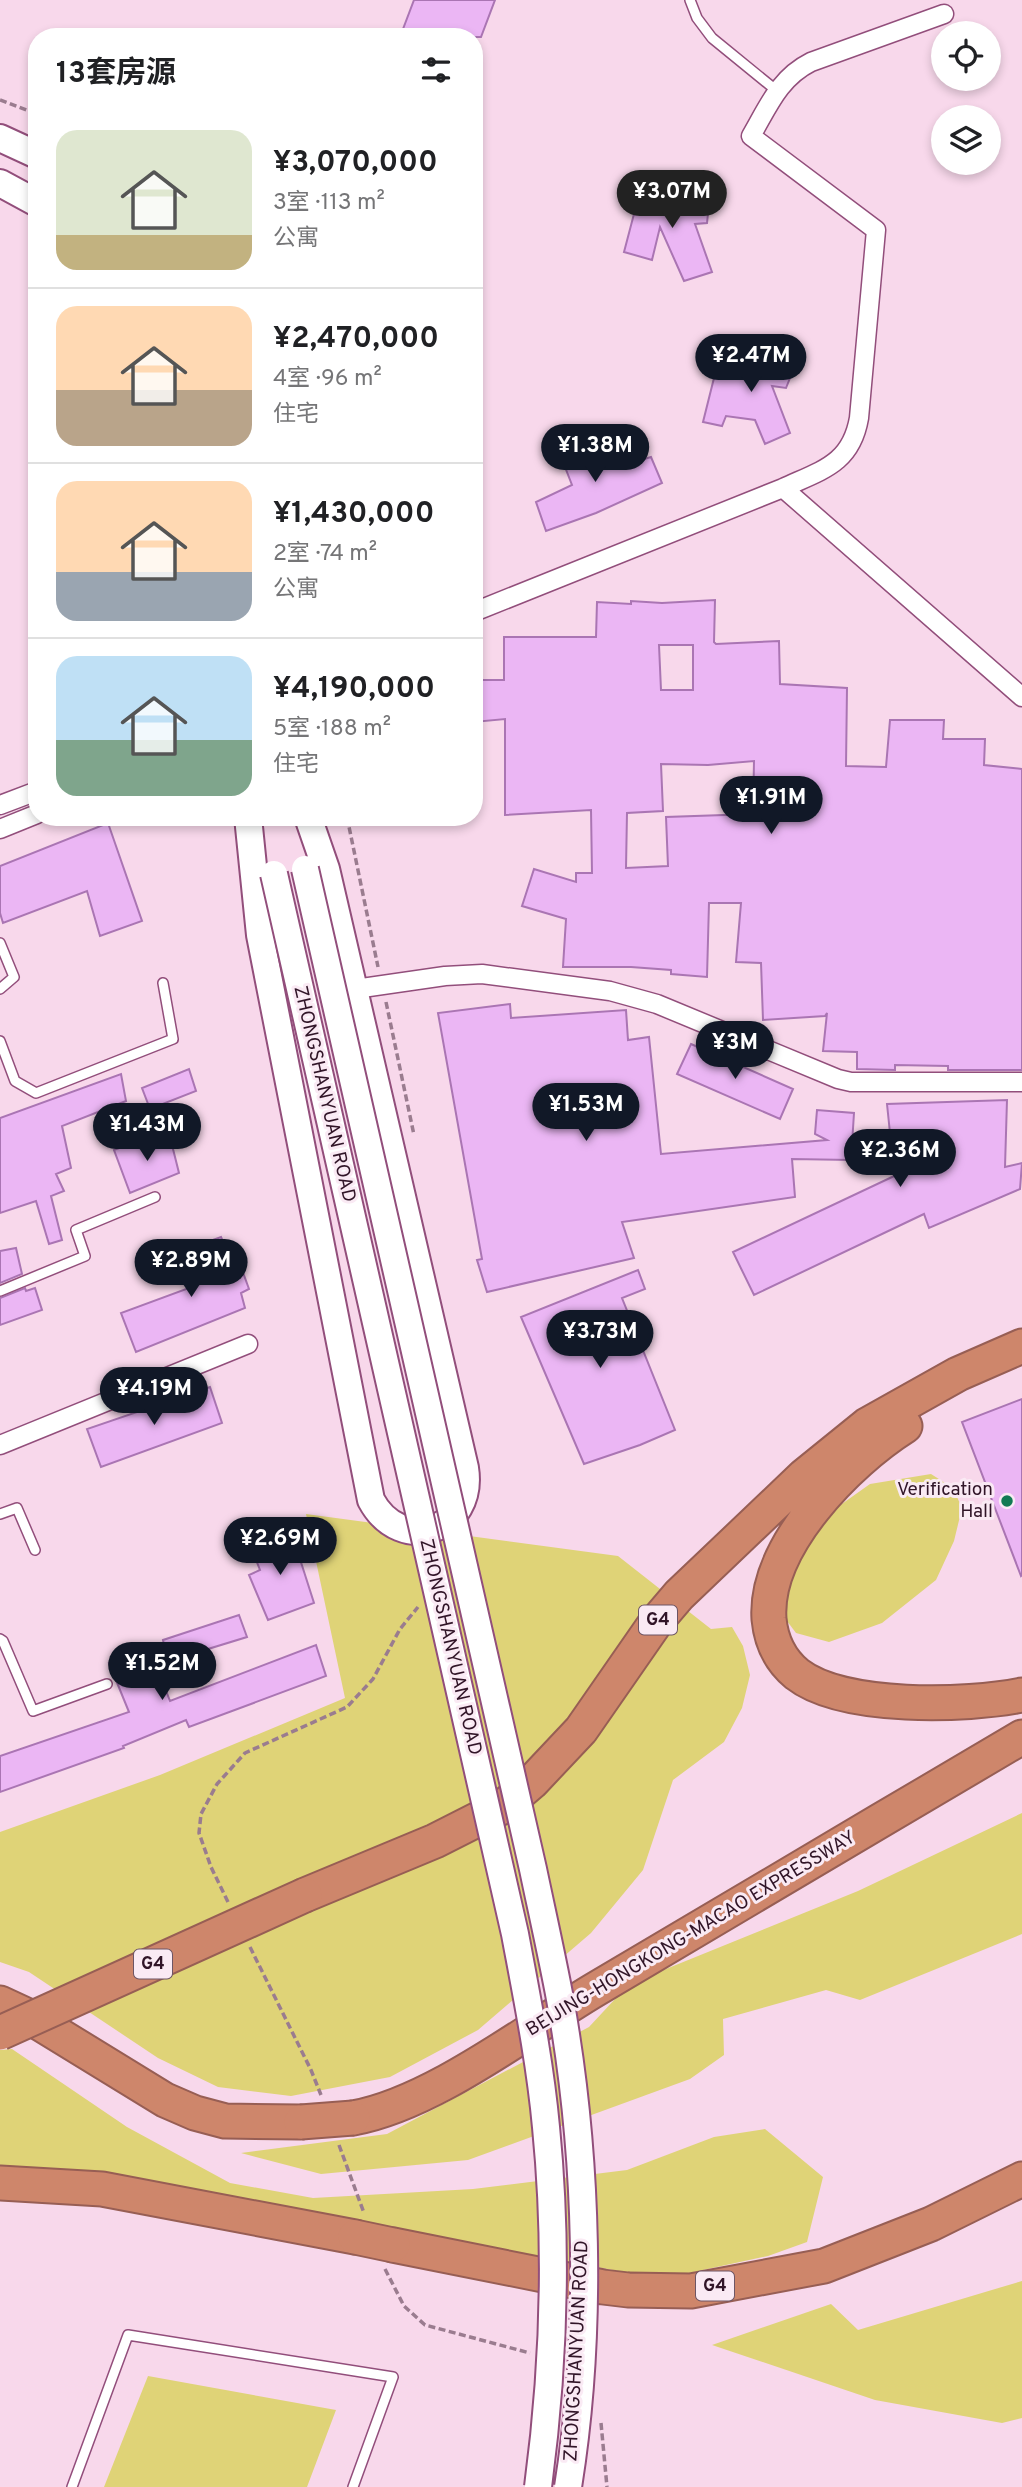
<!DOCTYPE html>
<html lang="zh">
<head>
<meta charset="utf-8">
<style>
  body { margin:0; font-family:Overpass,"Noto Sans SC",sans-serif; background:#f2f2f2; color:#202124; height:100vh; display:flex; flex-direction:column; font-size:26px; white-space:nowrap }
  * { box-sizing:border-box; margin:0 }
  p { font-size:23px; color:#757577 }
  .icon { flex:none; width:38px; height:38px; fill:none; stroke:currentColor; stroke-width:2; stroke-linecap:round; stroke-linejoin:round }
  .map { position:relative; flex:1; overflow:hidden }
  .details { position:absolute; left:28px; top:28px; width:455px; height:798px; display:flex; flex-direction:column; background:#fff; border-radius:28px; box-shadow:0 4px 10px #0003 }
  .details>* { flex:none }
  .buttons { position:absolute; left:931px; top:21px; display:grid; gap:14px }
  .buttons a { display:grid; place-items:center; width:70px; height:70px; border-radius:50%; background:#fff; box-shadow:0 4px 10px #0003; font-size:35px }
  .price { position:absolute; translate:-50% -60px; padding:0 16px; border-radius:24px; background:#111827; color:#fff; font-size:23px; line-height:46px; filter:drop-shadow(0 2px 4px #0008) }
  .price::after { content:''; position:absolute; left:50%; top:42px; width:21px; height:16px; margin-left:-10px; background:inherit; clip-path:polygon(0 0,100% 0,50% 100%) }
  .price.active { background:#222; color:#fff }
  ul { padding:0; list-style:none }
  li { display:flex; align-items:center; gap:21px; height:175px; padding:0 28px }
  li+li { border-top:2px solid #e0e0e0 }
  li span { display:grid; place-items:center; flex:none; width:196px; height:140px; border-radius:21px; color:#555 }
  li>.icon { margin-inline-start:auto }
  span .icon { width:84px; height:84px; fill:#fffc; stroke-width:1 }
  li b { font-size:30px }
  h2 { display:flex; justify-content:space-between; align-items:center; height:84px; padding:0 28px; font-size:30px }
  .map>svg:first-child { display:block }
  .green { fill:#dfd377 }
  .building { fill:#ebb6f4; stroke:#aa75b3; stroke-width:2; fill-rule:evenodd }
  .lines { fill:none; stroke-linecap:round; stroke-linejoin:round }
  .service-casing { stroke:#924e7b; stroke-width:12 }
  .minor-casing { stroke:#924e7b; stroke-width:21 }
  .secondary-casing { stroke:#924e7b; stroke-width:30 }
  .motorway-casing { stroke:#975e54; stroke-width:37 }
  .path { stroke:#9a7c8f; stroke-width:3.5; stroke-dasharray:7 3.5; stroke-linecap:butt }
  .service { stroke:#fff; stroke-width:9 }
  .minor { stroke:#fff; stroke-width:18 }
  .secondary { stroke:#fff; stroke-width:26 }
  .motorway { stroke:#ce866b; stroke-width:33 }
  .secondary-bridge-casing { stroke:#924e7b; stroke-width:30; stroke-linecap:butt }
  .motorway-bridge-casing { stroke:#975e54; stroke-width:37; stroke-linecap:butt }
  .secondary-bridge { stroke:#fff; stroke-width:26 }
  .motorway-bridge { stroke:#ce866b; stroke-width:33 }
  .poi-dot { fill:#137a54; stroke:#faeaf4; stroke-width:2.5 }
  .labels { text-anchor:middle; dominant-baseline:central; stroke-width:6; stroke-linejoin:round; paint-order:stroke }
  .shield { fill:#faeaf4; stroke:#6d5565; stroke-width:2 }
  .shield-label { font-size:18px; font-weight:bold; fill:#311528 }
  .street-label { font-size:19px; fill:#311528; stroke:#faeaf4 }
  .poi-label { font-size:19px; fill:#311528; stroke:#faeaf4; text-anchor:end }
</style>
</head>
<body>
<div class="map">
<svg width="1022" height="2487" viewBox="0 0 1022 2487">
  <rect width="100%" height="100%" fill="#f8d8eb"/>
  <!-- green -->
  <path class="green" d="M 931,1474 L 953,1488 L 962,1508 L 954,1541 L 936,1580 L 882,1623 L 829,1642 L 796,1633 L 784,1617 L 787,1572 L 815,1523 L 870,1484 Z
    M 306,1514 L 618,1556 L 711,1629 L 732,1627 L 743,1646 L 750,1675 L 742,1708 L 724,1742 L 673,1780 L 643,1870 L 591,1933 L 478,2030 L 390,2077 L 291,2096 L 218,2087 L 158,2058 L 29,1972 L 0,1962 L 0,1832 L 160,1775 L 345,1698 Z
    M 1022,1813 L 1022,1934 L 860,2000 L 826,1990 L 723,2019 L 724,2055 L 690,2079 L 468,2160 L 321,2174 L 241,2153 L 387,2134 L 589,2027 L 629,1984 L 858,1891 Z
    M 12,2049 L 127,2127 L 230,2183 L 313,2198 L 473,2189 L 627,2170 L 714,2137 L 765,2129 L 823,2177 L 807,2242 L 768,2256 L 680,2275 L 629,2273 L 289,2210 L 0,2168 L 0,2050 Z
    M 1022,2281 L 1022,2418 L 1002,2423 L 875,2400 L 712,2345 L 831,2304 L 858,2330 Z
    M 148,2376 L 336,2410 L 307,2487 L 104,2487 Z"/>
  <!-- building -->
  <path class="building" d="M 414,0 L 495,0 L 481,37 L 400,37 Z
    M 685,187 L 710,194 L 707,223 L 695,224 L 712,272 L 684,281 L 660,227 L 652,260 L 624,252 L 640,191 L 681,206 Z
    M 763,345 L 780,349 L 778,357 L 789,359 L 785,370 L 792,373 L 786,388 L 772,386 L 790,433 L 765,444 L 755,420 L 726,416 L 722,426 L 703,422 L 719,358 L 757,368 Z
    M 594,437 L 605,465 L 640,453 L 641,460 L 651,457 L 662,483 L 596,513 L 546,531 L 536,502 L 572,485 L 558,449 Z
    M 715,600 L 714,642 L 716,644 L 779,641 L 780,684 L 847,688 L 846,766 L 886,767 L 890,720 L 944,720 L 943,739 L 985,739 L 984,765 L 1022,769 L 1022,1070 L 948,1070 L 948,1066 L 895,1065 L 895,1070 L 857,1069 L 857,1052 L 823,1051 L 827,1013 L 825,1016 L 763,1020 L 761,963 L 736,962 L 741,903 L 709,903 L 707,977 L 671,974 L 671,970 L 631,967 L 563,967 L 566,919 L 522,906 L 534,869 L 576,882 L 576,873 L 592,873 L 591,810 L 505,815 L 505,719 L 474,722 L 474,680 L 504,680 L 504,637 L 596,637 L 597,602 L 631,604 L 631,601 L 662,603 ZM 659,645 L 693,645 L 693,690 L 661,690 ZM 754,761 L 753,814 L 666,817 L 668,866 L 626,868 L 627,813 L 663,811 L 661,764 L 708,765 Z
    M 108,823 L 142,921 L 100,936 L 87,891 L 3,923 L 0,913 L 0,866 Z
    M 510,1004 L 511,1018 L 626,1010 L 628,1040 L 649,1037 L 661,1154 L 827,1140 L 815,1134 L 817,1110 L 854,1113 L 851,1160 L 792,1159 L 795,1197 L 622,1222 L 634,1258 L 487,1292 L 477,1260 L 482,1259 L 438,1013 Z
    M 691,1044 L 793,1089 L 780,1119 L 677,1074 Z
    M 189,1069 L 196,1091 L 150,1109 L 142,1088 Z
    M 121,1074 L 126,1101 L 62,1126 L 71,1168 L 56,1174 L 64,1191 L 51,1196 L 62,1240 L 49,1244 L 36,1201 L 0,1213 L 0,1118 Z
    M 1007,1100 L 1005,1167 L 1022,1163 L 1020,1189 L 929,1228 L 924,1214 L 754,1295 L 733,1252 L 926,1161 L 908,1160 L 904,1132 L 890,1133 L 887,1104 Z
    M 170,1137 L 179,1173 L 130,1193 L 114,1150 L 144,1138 L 147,1146 Z
    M 221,1237 L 234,1268 L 241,1267 L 249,1289 L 241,1293 L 245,1308 L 136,1352 L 121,1313 L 200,1284 L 185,1250 Z
    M 16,1248 L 22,1274 L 0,1283 L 0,1251 Z
    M 638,1270 L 645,1289 L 622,1298 L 675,1430 L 640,1445 L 584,1464 L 521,1317 Z
    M 25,1288 L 26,1291 L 35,1288 L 42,1310 L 0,1325 L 0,1298 Z
    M 210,1387 L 222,1423 L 101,1467 L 87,1429 Z
    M 1022,1399 L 1022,1575 L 1021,1576 L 962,1422 Z
    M 291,1531 L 314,1603 L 268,1620 L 249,1575 L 260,1570 L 251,1547 Z
    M 239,1615 L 247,1637 L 156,1665 L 170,1701 L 316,1645 L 326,1676 L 189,1727 L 186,1720 L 123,1746 L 124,1748 L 0,1792 L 0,1756 L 129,1712 L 109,1663 L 164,1645 L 163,1640 Z"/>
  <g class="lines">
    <!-- service casing -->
    <g class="service-casing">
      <path id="service" d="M 690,0 L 697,18 L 712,38 L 777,91
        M 0,943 L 14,977 L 0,989
        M 0,1041 L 15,1081 L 36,1093 L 173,1039 L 163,983
        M 0,1291 L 85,1256 L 76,1230 L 155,1197
        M 0,1514 L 17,1508 L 35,1550
        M 0,1639 L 3,1641 L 33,1711 L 107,1684
        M 72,2487 L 128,2335 L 393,2377 L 353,2487"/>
    </g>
    <!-- minor casing -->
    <g class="minor-casing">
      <path id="minor" d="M 783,488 C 822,470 851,464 859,418 L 876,230 L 751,136 C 768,107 779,78 811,62 L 944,14
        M 474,612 L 783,488 L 1022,697
        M 0,805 L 37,791
        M 0,829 L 37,814
        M 355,989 L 445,976 L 482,974 L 610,991 L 657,1004 L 838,1079 L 851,1082 L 1022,1082
        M 0,1445 L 248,1344"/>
    </g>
    <!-- secondary casing -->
    <g class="secondary-casing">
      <path id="secondary" d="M 0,138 L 37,155
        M 0,183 L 37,203
        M 248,817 L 260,935 L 371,1500 C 401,1556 475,1531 465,1468 L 326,869 L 308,817"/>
    </g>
    <!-- motorway casing -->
    <g class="motorway-casing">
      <path id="motorway" d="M 905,1426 C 848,1462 764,1546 769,1619 C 771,1640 780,1660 797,1674 C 843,1710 967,1706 1022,1695
        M 305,1895 L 435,1841 L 504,1806 L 532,1782 L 581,1730 L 656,1622 L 679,1595 L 804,1476 L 867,1425 L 958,1374 L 1022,1346
        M 0,2003 L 28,2016 L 165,2100 L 195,2113 L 225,2121 L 301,2122
        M 353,2118 C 432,2104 527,2030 596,1989 C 738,1904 880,1821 1022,1737
        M 0,2183 L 102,2189 L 355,2237
        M 393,2245 L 603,2287 L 628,2290 L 691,2291 L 824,2266 L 931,2224 L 1022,2179"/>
    </g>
    <!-- path -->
    <path class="path" d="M 0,100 L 37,114
      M 347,817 L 378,967
      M 386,1002 L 414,1135
      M 228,1902 L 211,1867 L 199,1833 L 201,1814 L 217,1784 L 245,1753 L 347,1707 L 373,1679 L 400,1629 L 418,1607
      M 250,1947 L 311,2070 L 321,2095
      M 339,2145 L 364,2213
      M 385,2269 L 404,2306 L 425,2325 L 530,2353
      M 601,2423 L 607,2487"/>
    <!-- service -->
    <use href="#service" class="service"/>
    <!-- minor -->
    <use href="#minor" class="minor"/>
    <!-- secondary -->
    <use href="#secondary" class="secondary"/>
    <!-- motorway -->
    <use href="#motorway" class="motorway"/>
    <!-- secondary-bridge casing -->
    <g class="secondary-bridge-casing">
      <path id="secondary-bridge" d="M 305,869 L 533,1869 C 542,1912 552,1956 560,1999 C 588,2154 593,2332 568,2487
        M 274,874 L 515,1934 C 527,1998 540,2062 546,2127 C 558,2248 554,2367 538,2487"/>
    </g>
    <!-- motorway-bridge casing -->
    <g class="motorway-bridge-casing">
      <path id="motorway-bridge" d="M 0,2033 L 305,1895
        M 301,2122 L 353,2118
        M 355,2237 L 393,2245"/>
    </g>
    <!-- secondary-bridge -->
    <use href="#secondary-bridge" class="secondary-bridge"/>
    <!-- motorway-bridge -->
    <use href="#motorway-bridge" class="motorway-bridge"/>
  </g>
  <!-- markers -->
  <circle class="poi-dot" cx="1007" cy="1501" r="7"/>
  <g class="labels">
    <!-- shield labels -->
    <g class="shield">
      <rect x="639" y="1605.5" width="38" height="29" rx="5"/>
      <rect x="134" y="1949.5" width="38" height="29" rx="5"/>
      <rect x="696" y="2271.5" width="38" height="29" rx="5"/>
    </g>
    <g class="shield-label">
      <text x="658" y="1620">G4</text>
      <text x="153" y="1964">G4</text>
      <text x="715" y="2286">G4</text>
    </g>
    <!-- street labels -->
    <g class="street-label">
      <text transform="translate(324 1094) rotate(77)">ZHONGSHANYUAN ROAD</text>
      <text transform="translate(450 1647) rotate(77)">ZHONGSHANYUAN ROAD</text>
      <text transform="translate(691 1934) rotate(-31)">BEIJING-HONGKONG-MACAO EXPRESSWAY</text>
      <text transform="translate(577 2351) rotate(-87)">ZHONGSHANYUAN ROAD</text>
    </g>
    <!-- poi labels -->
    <g class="poi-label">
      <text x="993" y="1490">Verification<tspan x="993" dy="22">Hall</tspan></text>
    </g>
  </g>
</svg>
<div class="buttons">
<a><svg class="icon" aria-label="locate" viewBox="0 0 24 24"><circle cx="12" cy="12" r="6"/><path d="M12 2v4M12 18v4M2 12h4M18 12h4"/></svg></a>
<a><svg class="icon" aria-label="layers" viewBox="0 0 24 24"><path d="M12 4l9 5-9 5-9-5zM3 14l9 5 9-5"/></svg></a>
</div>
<b class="price active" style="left:672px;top:230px">¥3.07M</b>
<b class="price" style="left:751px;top:394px">¥2.47M</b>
<b class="price" style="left:595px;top:484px">¥1.38M</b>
<b class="price" style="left:771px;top:836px">¥1.91M</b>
<b class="price" style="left:735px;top:1081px">¥3M</b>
<b class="price" style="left:586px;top:1143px">¥1.53M</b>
<b class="price" style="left:147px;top:1163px">¥1.43M</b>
<b class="price" style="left:900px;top:1189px">¥2.36M</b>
<b class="price" style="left:191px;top:1299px">¥2.89M</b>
<b class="price" style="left:600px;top:1370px">¥3.73M</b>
<b class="price" style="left:154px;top:1427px">¥4.19M</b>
<b class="price" style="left:280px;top:1577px">¥2.69M</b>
<b class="price" style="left:162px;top:1702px">¥1.52M</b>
<section class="details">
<h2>13套房源<svg class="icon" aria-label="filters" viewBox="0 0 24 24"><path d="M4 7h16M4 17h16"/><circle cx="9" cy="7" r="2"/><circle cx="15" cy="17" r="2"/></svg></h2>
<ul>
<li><span style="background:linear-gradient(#dfe7d0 75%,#c2b280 0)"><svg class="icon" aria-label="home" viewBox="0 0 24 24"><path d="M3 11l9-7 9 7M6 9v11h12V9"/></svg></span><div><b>¥3,070,000</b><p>3室 · 113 m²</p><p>公寓</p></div></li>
<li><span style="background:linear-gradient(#ffd9b3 60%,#b9a48a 0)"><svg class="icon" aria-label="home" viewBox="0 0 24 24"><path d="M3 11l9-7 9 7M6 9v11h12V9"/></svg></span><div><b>¥2,470,000</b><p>4室 · 96 m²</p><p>住宅</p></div></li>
<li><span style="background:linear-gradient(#ffd9b3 65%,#9aa5b1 0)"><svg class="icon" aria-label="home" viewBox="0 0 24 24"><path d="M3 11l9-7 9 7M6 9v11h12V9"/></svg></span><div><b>¥1,430,000</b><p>2室 · 74 m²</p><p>公寓</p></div></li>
<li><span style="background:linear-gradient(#bfe0f5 60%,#7fa58c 0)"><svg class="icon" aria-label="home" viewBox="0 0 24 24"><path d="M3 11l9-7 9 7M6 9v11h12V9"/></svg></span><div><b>¥4,190,000</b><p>5室 · 188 m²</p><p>住宅</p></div></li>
</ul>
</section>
</div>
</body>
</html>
